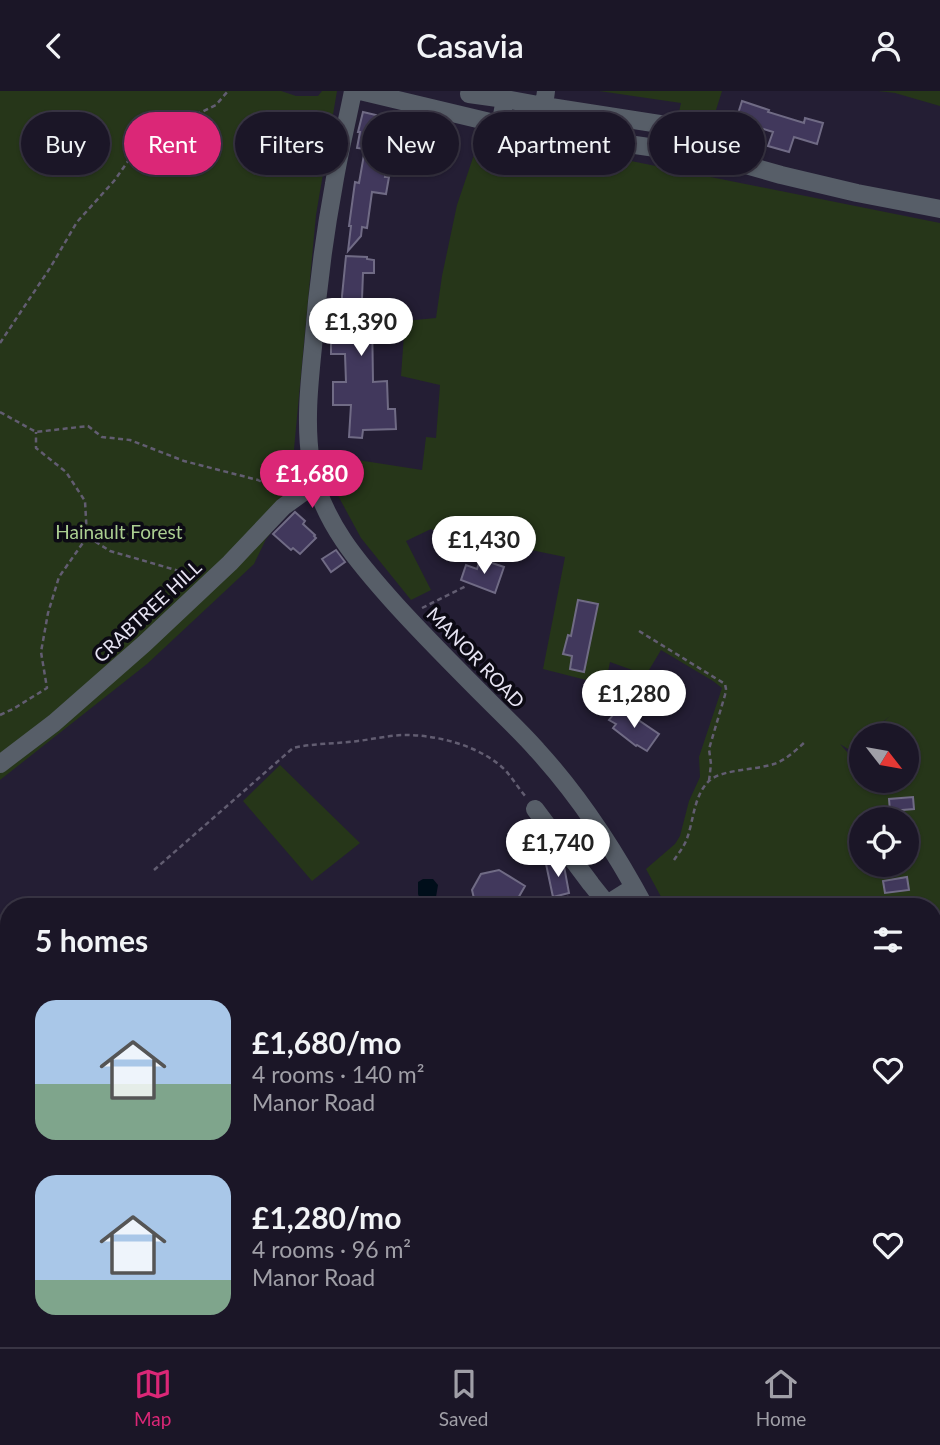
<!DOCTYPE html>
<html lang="en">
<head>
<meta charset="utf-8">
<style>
  body { margin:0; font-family:Lato,sans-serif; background:#282333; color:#f1f3f6; height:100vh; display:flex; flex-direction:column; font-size:26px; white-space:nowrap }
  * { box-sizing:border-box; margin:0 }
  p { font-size:23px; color:#a09fa7 }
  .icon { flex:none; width:38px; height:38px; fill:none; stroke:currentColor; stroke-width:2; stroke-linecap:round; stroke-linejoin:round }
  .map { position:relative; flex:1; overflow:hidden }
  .panel { position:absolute; left:0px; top:807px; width:942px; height:450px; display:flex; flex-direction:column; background:#1b1627; border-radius:28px 28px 0 0; box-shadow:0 2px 5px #0004,0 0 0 2px #393544 }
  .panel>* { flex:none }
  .hud { position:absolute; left:21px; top:21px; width:900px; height:63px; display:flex; gap:14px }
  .needle { width:46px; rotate:121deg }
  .tools { position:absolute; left:849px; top:632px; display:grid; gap:14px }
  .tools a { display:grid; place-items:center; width:70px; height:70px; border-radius:50%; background:#1b1627; box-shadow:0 2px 5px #0004,0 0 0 2px #393544; font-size:35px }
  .price { position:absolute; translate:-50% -60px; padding:0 16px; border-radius:24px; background:#fff; color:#222; font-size:23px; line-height:46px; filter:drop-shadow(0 2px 4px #0008) }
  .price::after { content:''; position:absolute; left:50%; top:42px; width:21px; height:16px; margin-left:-10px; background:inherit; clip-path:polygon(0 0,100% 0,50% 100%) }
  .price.current { background:#db2777; color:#fff }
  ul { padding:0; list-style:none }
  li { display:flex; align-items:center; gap:21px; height:175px; padding:0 35px }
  li span { display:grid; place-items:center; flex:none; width:196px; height:140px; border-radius:21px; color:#555 }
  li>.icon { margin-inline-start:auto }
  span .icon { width:84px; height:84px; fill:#fffc; stroke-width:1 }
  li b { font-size:30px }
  h2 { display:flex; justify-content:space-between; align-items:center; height:84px; padding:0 35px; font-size:30px }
  .pill { padding:0 24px; border-radius:32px; background:#1b1627; box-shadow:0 2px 5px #0004,0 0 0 2px #393544; font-size:24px; line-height:63px }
  .pill.current { background:#db2777; color:#fff }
  header { display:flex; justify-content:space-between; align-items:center; height:91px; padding:0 35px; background:#1b1627; font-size:32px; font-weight:600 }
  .dock { display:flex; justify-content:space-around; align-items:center; height:98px; border-top:2px solid #393544; background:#1b1627; font-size:19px; color:#a09fa7 }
  .dock a { display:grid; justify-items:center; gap:4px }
  .dock .current { color:#db2777 }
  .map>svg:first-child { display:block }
  .green { fill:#263619; fill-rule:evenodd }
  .water { fill:#000e1a }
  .building { fill:#41385c; stroke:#706b85; stroke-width:2 }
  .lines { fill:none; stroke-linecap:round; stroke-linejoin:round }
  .path { stroke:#625d71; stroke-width:2.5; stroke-dasharray:5 3.5; stroke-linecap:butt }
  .minor { stroke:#575e68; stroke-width:18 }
  .labels { text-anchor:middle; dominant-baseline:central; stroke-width:7; stroke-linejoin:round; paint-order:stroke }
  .park-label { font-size:19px; fill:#abce91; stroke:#0c0a14 }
  .street-label { font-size:19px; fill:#e7e4f3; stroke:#0c0a14 }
</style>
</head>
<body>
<header><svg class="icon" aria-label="back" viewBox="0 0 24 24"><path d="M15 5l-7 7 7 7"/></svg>Casavia<svg class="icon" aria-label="person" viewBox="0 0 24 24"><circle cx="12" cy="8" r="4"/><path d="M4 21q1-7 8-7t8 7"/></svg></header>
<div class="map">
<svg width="940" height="1256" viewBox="0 0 940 1256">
  <rect width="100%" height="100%" fill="#241e34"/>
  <!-- green -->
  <path class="green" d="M 0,0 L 281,0 L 296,5 L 318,5 L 322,0 L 337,0 L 316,124 L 294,358 L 299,381 L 310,404 L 292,415 L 266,448 L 254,473 L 147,573 L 0,689 Z
    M 599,0 L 722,0 L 704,57 L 672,52 L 681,12 Z
    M 878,0 L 940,0 L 940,15 L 895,2 Z
    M 482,40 L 940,132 L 940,873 L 933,853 L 933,816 L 666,815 L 646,778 L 675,753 L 680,745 L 689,710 L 700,686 L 699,666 L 722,597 L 713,590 L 661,559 L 646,584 L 610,571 L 606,590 L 594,591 L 543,578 L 565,466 L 469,446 L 446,445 L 431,438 L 406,450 L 431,499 L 411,509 L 361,447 L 329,388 L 319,363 L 422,379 L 426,346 L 436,347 L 440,294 L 401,285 L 405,230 L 436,227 L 442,185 L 457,114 ZM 890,625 L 869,644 L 906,644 L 906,690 L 861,690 L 861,651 L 848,662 L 840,653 L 848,658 L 861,648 L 861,644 L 866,644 ZM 861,728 L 906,728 L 906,774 L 861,774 Z
    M 280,674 L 360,752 L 312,790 L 243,710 Z
    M 940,950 L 940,1040 L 933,1030 L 933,957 Z
    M 940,1110 L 940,1173 L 933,1167 L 933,1116 Z
    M 488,1248 L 732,1248 L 718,1256 L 471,1256 Z"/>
  <!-- water -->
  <path class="water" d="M 423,788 L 433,788 L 438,794 L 436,806 L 428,815 L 422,814 L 418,803 L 418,791 Z"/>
  <!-- building -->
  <path class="building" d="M 742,10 L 769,19 L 768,21 L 804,32 L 805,27 L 823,32 L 817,53 L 794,46 L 789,61 L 768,55 L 773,41 L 736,29 Z
    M 363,21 L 376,24 L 376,27 L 388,30 L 384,50 L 392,51 L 385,86 L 389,86 L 386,103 L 372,101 L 367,137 L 362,136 L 361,145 L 348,160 L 351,135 L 349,135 L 355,91 L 359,92 L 365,58 L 357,57 L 360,41 L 358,41 Z
    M 346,165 L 367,166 L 367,168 L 374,169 L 374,182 L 363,182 L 362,208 L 371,209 L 371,211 L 378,212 L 378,226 L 372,226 L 373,291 L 387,290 L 388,318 L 395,318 L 396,338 L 363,339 L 362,347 L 349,346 L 351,314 L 333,314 L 333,291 L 346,291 L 345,263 L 331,263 L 331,248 L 357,248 L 356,225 L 342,224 L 342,205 Z
    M 295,421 L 305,430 L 303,433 L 315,444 L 314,445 L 316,447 L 300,463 L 293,457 L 291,459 L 273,443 Z
    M 336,459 L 345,471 L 331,481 L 322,468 Z
    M 480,468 L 504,476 L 495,502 L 461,489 L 466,474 L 477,478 Z
    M 578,509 L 598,513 L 584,581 L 570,578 L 572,565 L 563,563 L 568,544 L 571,545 Z
    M 617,619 L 623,623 L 625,620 L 659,643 L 647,660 L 637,654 L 636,655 L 613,637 L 616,633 L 609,629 Z
    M 913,706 L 914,718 L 890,720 L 889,708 Z
    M 559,770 L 564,775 L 569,802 L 553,806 L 546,773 Z
    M 499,779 L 525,795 L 513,816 L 476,816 L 472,799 L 481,783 Z
    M 907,786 L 909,799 L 885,802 L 883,790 Z"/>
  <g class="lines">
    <!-- path -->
    <path class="path" d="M 0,252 L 50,177 L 77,131 L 114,90 L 131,66 L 154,46 L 183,30 L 216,14 L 228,0
      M 0,321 L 36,341 L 88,335 L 102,346 L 130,349 L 184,370 L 258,389 L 271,396 L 277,402
      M 88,446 L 110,460 L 193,484
      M 422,517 L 466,495
      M 639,540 L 725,593 L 726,598 L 725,604 L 709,658 L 711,673 L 709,690
      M 650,622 L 657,611
      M 0,624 L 13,618 L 47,597 L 41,561 L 48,522 L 59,486 L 87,446 L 85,410 L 66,381 L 36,357 L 36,341
      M 674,769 C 678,763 683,757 686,750 C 694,731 693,704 710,689 C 724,678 756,679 774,673 C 786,669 796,659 805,651
      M 154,779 L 293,657 C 314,652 336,653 358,650 C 374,648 390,644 406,644 C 439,644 483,656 506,680 C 513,688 519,698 526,706
      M 545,816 L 550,809 L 568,806 L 571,816"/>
    <!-- minor -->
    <path class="minor" d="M 353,0 C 347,31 339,62 334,93 C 324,147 317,202 313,256 C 309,295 305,333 311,372 C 320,429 360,474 397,515 C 428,549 460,581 493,614 C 508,629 523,643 537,659 C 580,706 615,760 645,816
      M 360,0 L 532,41 L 580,51 L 635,54 L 697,63 L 732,70 L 781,84 L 857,102 L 940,118
      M 469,3 L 505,8
      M 544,15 L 666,34
      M 500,35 L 505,8 L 544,15 L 546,0
      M 0,673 L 54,632 L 144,553 L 230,472 L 283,416 L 316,392
      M 535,718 L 591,793 L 607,813 L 634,796
      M 933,1183 L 940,1189
      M 510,1253 L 512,1248
      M 284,1256 L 305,1248"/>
  </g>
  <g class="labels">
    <!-- park labels -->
    <g class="park-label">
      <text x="119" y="440">Hainault Forest</text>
    </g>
    <!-- street labels -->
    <g class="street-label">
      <text transform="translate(147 520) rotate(-43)">CRABTREE HILL</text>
      <text transform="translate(476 566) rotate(46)">MANOR ROAD</text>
    </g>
  </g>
</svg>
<div class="tools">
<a><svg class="needle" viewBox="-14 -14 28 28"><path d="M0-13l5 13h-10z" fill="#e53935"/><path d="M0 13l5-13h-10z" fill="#a09fa7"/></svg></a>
<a><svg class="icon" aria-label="locate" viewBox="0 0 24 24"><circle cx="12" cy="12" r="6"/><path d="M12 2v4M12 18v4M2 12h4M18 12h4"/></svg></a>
</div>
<b class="price" style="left:361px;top:267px">£1,390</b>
<b class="price current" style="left:312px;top:419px">£1,680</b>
<b class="price" style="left:484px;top:485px">£1,430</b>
<b class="price" style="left:634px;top:639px">£1,280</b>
<b class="price" style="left:558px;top:788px">£1,740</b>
<div class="hud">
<a class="pill">Buy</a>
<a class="pill current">Rent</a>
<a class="pill">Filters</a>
<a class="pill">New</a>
<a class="pill">Apartment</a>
<a class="pill">House</a>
</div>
<section class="panel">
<h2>5 homes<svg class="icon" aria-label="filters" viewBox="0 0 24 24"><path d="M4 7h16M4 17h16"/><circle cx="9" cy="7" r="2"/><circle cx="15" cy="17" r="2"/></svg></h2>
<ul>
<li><span style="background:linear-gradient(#a9c7e8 60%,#7fa58c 0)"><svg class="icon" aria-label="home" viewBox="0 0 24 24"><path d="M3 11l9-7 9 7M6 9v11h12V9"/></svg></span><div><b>£1,680/mo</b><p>4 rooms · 140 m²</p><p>Manor Road</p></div><svg class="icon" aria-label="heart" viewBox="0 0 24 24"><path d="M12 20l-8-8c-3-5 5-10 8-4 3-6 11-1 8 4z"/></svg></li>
<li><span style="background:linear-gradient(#a9c7e8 75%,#7fa58c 0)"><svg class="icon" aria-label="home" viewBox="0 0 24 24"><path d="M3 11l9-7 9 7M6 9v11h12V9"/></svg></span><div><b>£1,280/mo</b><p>4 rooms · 96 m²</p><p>Manor Road</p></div><svg class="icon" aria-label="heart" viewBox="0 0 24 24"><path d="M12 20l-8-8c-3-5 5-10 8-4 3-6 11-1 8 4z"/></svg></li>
</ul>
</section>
</div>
<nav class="dock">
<a class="current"><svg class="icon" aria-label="map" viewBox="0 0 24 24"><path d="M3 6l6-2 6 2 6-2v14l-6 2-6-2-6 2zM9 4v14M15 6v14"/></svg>Map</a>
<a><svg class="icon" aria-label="saved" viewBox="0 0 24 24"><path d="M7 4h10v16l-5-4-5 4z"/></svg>Saved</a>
<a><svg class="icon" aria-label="home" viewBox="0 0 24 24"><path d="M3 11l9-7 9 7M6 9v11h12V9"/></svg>Home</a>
</nav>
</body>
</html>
